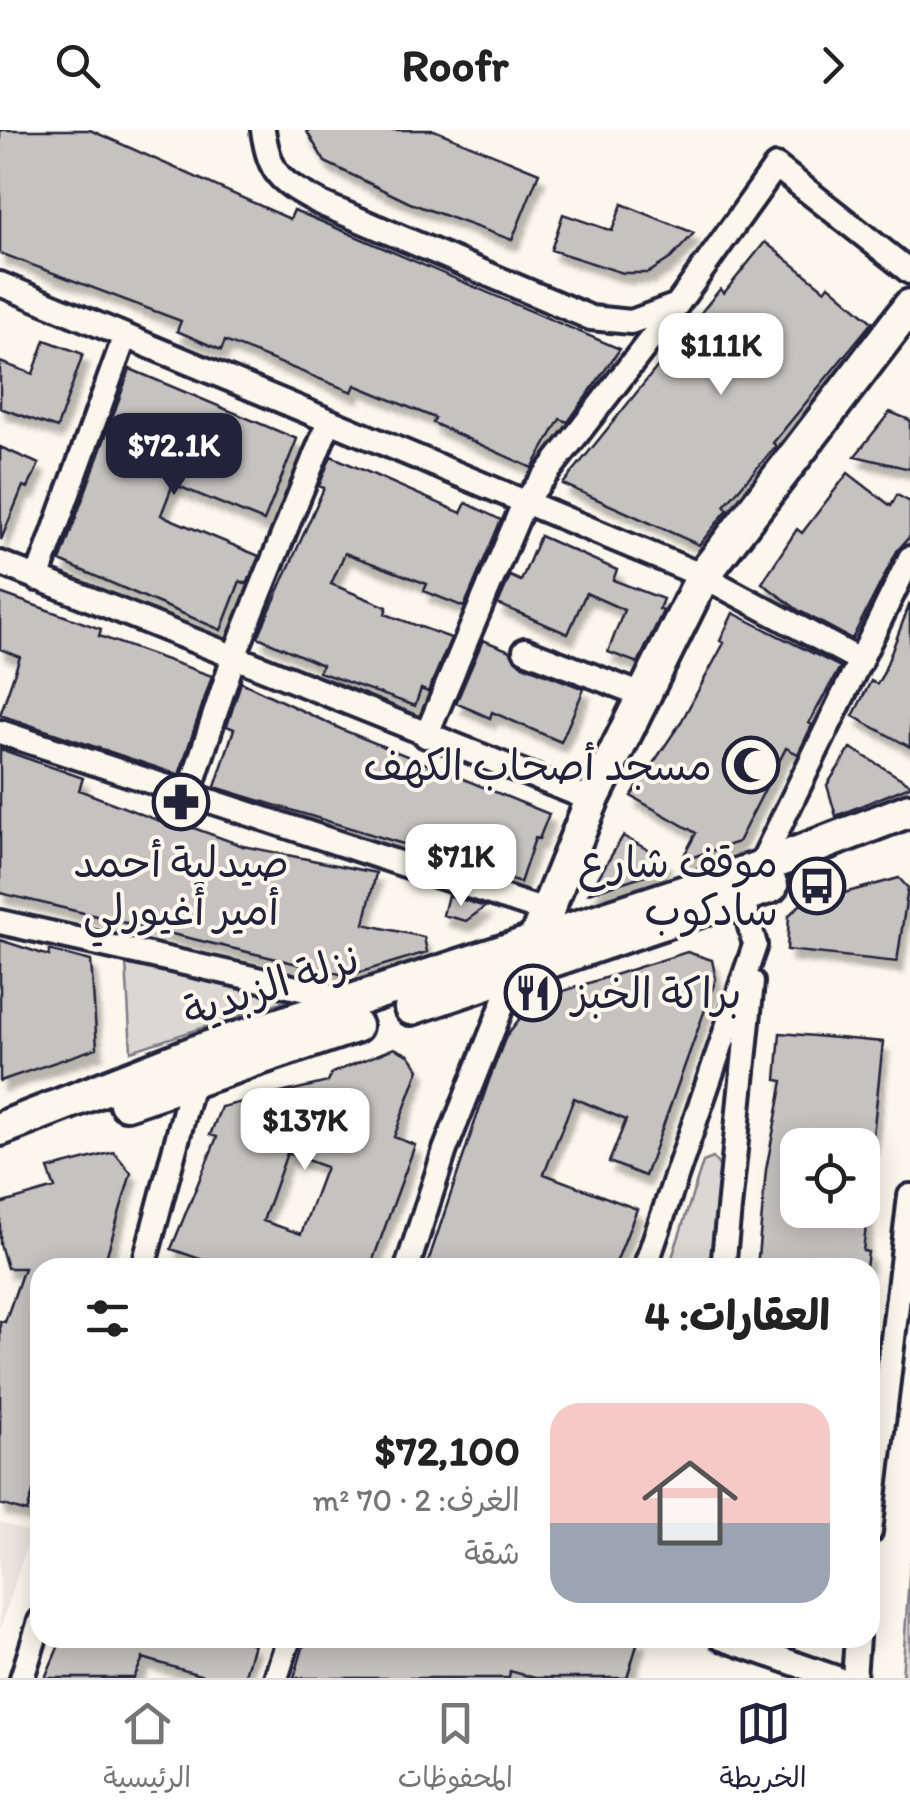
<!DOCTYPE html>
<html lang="ar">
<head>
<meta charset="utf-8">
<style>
  body { margin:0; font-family:Itim,"Playpen Sans Arabic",sans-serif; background:#f2f2f2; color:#222; direction:rtl; height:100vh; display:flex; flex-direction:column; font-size:38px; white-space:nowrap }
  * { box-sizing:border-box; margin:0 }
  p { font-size:32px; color:#767676 }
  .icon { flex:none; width:55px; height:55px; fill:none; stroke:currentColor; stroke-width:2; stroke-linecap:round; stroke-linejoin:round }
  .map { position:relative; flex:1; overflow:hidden; direction:ltr }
  .details { position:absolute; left:30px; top:1128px; width:850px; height:390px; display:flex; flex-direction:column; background:#fff; border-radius:30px; box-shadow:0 5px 25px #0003; direction:rtl }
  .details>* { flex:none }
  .controls { position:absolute; left:780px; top:998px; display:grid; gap:20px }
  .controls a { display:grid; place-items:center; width:100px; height:100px; border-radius:20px; background:#fff; box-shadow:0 5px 25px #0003; font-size:50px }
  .price { position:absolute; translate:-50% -85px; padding:0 22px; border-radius:20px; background:#fff; color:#222; font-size:32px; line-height:65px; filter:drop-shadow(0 2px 5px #0008) }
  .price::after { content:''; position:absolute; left:50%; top:60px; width:30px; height:22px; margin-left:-15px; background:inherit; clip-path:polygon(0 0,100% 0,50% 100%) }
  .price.on { background:#22223b; color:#fff }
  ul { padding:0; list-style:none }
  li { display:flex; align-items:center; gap:30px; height:250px; padding:0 50px }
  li+li { border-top:2px solid #e0e0e0 }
  li span { display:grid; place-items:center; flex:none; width:280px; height:200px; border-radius:30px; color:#555 }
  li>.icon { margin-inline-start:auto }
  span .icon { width:120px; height:120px; fill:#fffc; stroke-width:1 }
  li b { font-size:42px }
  h2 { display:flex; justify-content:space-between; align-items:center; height:120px; padding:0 50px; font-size:42px }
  header { display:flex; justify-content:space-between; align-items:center; height:130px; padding:0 50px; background:#fff; font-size:45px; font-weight:800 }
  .menu { display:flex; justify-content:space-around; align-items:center; height:140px; border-top:2px solid #e0e0e0; background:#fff; font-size:28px; color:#767676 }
  .menu a { display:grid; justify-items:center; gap:5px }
  .menu .on { color:#22223b }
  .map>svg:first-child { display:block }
  .built { fill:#ebe7df }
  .green { fill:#dbd8d3; stroke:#7e7d87; stroke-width:2.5 }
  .building { fill:#c6c2c0; stroke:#22223b; stroke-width:2.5; fill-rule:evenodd; filter:url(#shadow) }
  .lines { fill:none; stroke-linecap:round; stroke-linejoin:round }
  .minor-casing { stroke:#22223b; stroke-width:30 }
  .secondary-casing { stroke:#22223b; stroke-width:40 }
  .minor { stroke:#fbf7ec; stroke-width:22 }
  .secondary { stroke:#fbf7ec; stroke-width:32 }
  .labels { text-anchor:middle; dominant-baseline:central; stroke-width:8; stroke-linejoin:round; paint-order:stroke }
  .poi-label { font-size:42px; fill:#22223b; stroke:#fbf7ec; text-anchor:end }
  .street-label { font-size:42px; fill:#22223b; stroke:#fbf7ec }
</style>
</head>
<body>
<header><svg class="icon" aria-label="forward" viewBox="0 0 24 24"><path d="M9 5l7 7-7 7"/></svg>Roofr<svg class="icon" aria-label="search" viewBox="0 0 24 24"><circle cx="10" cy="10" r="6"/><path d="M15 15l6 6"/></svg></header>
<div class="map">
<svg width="910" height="1548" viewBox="0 0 910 1548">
  <defs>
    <filter id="shadow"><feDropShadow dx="5.5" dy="10" stdDeviation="2.5" flood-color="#0004"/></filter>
  </defs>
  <rect width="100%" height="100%" fill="#fbf7ec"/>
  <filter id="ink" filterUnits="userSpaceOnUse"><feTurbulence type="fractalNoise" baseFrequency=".01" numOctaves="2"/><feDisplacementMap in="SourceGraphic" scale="20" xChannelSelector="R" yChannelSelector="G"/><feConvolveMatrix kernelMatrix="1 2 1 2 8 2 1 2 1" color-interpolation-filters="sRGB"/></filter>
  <g filter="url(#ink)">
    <!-- built -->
    <path class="built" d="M 0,1392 L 31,1403 L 0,1499 Z"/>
    <!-- green -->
    <path class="green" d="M 126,833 L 290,869 L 131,921 Z
      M 713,1028 L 720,1037 L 710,1137 L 669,1137 L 703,1032 Z
      M 910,1432 L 910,1548 L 902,1548 Z"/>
    <!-- building -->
    <path class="building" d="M 0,0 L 90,0 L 290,89 L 294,80 L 620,219 L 568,292 L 560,289 L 532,338 L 433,293 L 435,288 L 355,255 L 352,262 L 225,211 L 221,220 L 177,201 L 181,191 L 0,123 Z
      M 306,0 L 434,0 L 539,43 L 512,110 L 410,73 L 325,32 Z
      M 622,74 L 694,103 L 671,128 L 648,143 L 623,143 L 551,120 L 563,84 L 612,101 Z
      M 765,112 L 825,160 L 829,155 L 872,192 L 773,313 L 776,316 L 724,376 L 728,379 L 699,415 L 563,354 L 720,159 L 724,163 Z
      M 45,210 L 83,224 L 57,298 L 0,278 L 0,232 L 33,244 Z
      M 130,239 L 297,309 L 264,391 L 173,354 L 161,385 L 259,426 L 247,454 L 240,451 L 221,500 L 60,431 Z
      M 890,282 L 910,290 L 910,339 L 855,326 Z
      M 0,317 L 39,334 L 28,358 L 23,356 L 1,410 Z
      M 331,326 L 461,383 L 466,373 L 501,390 L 464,477 L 424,461 L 427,454 L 345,423 L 331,454 L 387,477 L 385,484 L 451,508 L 428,562 L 421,559 L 415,576 L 319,542 L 322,535 L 258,507 L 324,358 L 319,356 Z
      M 848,343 L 891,376 L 897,365 L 910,372 L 910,406 L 897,421 L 852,509 L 798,480 L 762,453 L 797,399 L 802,403 Z
      M 540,406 L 617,440 L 613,450 L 663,469 L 659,479 L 663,481 L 638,533 L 608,522 L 624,480 L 586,463 L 568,504 L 498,474 L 510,446 L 521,451 Z
      M 0,463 L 101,499 L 99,506 L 212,546 L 179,645 L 0,585 L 20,527 L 0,519 Z
      M 910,473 L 910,617 L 853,586 L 871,551 L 877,554 L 883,544 Z
      M 733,483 L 840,537 L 809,593 L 812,595 L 798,624 L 786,618 L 738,712 L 681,731 L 696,703 L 631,666 L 681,592 L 724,513 L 720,511 Z
      M 483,510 L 510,521 L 520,534 L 584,559 L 561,612 L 492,582 L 490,588 L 456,573 Z
      M 241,552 L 343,600 L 549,684 L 539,709 L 535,708 L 520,753 L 493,744 L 492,748 L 455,736 L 456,730 L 215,657 L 234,599 L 227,596 Z
      M 851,618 L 910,654 L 910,656 L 836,686 L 827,655 Z
      M 0,619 L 83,648 L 79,660 L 159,691 L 161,686 L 243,716 L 376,743 L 364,794 L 424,807 L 427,822 L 348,846 L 0,763 Z
      M 623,706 L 666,730 L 658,741 L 589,763 Z
      M 899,748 L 908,758 L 897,832 L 787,820 L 789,785 L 800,775 Z
      M 448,765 L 485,777 L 466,791 L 443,785 Z
      M 0,810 L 49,826 L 49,820 L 91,831 L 97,918 L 0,951 Z
      M 687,822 L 712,830 L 716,849 L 645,1046 L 609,1032 L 626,990 L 574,968 L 544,1044 L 637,1079 L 614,1138 L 426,1138 L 488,953 L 506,906 L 525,882 L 557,863 Z
      M 780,903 L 883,912 L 872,1015 L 798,1015 L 798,1080 L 868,1080 L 863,1121 L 868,1122 L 866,1138 L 757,1138 L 766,1040 L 783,951 L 776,950 Z
      M 394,918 L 409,925 L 419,939 L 394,1007 L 415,1015 L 370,1138 L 226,1138 L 171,1119 L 217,1007 L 210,1005 L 221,977 L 328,952 L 332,943 ZM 287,1023 L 326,1037 L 301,1104 L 263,1091 Z
      M 114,1022 L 131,1043 L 103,1138 L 40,1138 L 40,1339 L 27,1382 L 0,1374 L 0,1191 L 5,1192 L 24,1138 L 7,1138 L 0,1114 L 0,1074 L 55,1058 L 48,1039 Z
      M 62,1508 L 233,1508 L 254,1514 L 244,1548 L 210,1548 L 143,1528 L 134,1548 L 45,1548 Z
      M 306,1508 L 639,1508 L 627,1548 L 535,1548 L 510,1541 L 509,1548 L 294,1548 Z"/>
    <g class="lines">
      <!-- minor casing -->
      <g class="minor-casing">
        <path id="minor" d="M 263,0 C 270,46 280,51 320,73 L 591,188 L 631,192 L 677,175 L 776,36 L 910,142
          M 0,154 L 703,446 L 861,531
          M 0,433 L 592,670
          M 37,449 L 125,206
          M 525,520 L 645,566
          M 0,602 L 545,781
          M 426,606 L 524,373 L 677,175
          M 189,664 L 233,529 L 329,292
          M 759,738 L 910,428
          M 0,792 L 351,870
          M 143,1138 L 193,950
          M 407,1138 L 445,1020 L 515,844
          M 645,1138 L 755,815 L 742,767
          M 723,1138 L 752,852
          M 870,1402 L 910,1066
          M 721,1508 L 836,1548
          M 22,1548 L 40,1491
          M 276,1548 L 289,1508
          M 854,1548 L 857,1508"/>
      </g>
      <!-- secondary casing -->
      <g class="secondary-casing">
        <path id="secondary" d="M 534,813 L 592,670 L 703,446 L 910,176
          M 411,878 L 771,756
          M 126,973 L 355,896
          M 0,999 L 202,920 L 759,738 L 910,680"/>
      </g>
      <!-- minor -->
      <use href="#minor" class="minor"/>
      <!-- secondary -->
      <use href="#secondary" class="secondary"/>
    </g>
  </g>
  <!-- icons -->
  <defs>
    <g id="mosque-ring" transform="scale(2.875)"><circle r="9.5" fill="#fbf7ec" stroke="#22223b" stroke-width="1.5"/><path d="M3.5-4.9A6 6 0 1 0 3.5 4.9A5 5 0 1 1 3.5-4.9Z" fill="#22223b"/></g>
    <g id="pharmacy-ring" transform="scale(2.875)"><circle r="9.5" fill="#fbf7ec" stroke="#22223b" stroke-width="1.5"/><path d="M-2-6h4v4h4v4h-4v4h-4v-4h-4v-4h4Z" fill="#22223b"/></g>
    <g id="bus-ring" transform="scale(2.875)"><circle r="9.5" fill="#fbf7ec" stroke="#22223b" stroke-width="1.5"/><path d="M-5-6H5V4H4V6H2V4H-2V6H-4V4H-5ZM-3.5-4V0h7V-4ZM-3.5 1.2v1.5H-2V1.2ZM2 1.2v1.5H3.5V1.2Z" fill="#22223b"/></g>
    <g id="restaurant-ring" transform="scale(2.875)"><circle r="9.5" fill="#fbf7ec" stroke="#22223b" stroke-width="1.5"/><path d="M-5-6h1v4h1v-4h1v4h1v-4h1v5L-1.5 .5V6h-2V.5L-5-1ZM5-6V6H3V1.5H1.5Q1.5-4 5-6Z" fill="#22223b"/></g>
  </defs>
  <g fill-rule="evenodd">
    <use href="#mosque-ring" x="751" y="635"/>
    <use href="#pharmacy-ring" x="181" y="672"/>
    <use href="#bus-ring" x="817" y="756"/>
    <use href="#restaurant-ring" x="533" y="863"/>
  </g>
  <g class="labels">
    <!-- poi labels -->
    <g class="poi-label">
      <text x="712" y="635">مسجد أصحاب الكهف</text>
      <text x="181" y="732" text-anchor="middle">صيدلية أحمد<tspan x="181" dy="48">أمير أغيورلي</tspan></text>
      <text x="778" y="732">موقف شارع<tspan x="778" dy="48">سادكوب</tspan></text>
      <text x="572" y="863" text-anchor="start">براكة الخبز</text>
    </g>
    <!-- street labels -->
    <g class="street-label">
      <text transform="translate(271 855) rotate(-18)">نزلة الزبدية</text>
    </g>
  </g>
</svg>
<div class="controls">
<a><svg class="icon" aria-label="locate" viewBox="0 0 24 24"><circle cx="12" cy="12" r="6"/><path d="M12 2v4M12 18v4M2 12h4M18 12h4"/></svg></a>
</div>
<b class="price" style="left:721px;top:268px">$111K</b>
<b class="price on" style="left:174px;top:368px">$72.1K</b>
<b class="price" style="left:461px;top:779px">$71K</b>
<b class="price" style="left:305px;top:1043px">$137K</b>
<section class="details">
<h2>العقارات: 4<svg class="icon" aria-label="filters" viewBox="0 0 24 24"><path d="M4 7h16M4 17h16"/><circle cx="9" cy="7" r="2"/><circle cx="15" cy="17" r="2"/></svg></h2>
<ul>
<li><span style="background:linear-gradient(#f6c9c9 60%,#9aa5b1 0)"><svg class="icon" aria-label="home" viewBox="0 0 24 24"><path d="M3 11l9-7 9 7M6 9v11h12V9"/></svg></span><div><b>$72,100</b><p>الغرف: 2 · 70 m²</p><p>شقة</p></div></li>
</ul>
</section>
</div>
<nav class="menu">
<a class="on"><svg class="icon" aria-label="map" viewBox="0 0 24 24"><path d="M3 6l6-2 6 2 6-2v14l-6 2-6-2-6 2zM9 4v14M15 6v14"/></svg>الخريطة</a>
<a><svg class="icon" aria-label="saved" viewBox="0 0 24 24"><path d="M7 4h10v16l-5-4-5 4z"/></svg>المحفوظات</a>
<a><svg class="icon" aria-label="home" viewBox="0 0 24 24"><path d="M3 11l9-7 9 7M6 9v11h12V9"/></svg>الرئيسية</a>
</nav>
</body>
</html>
